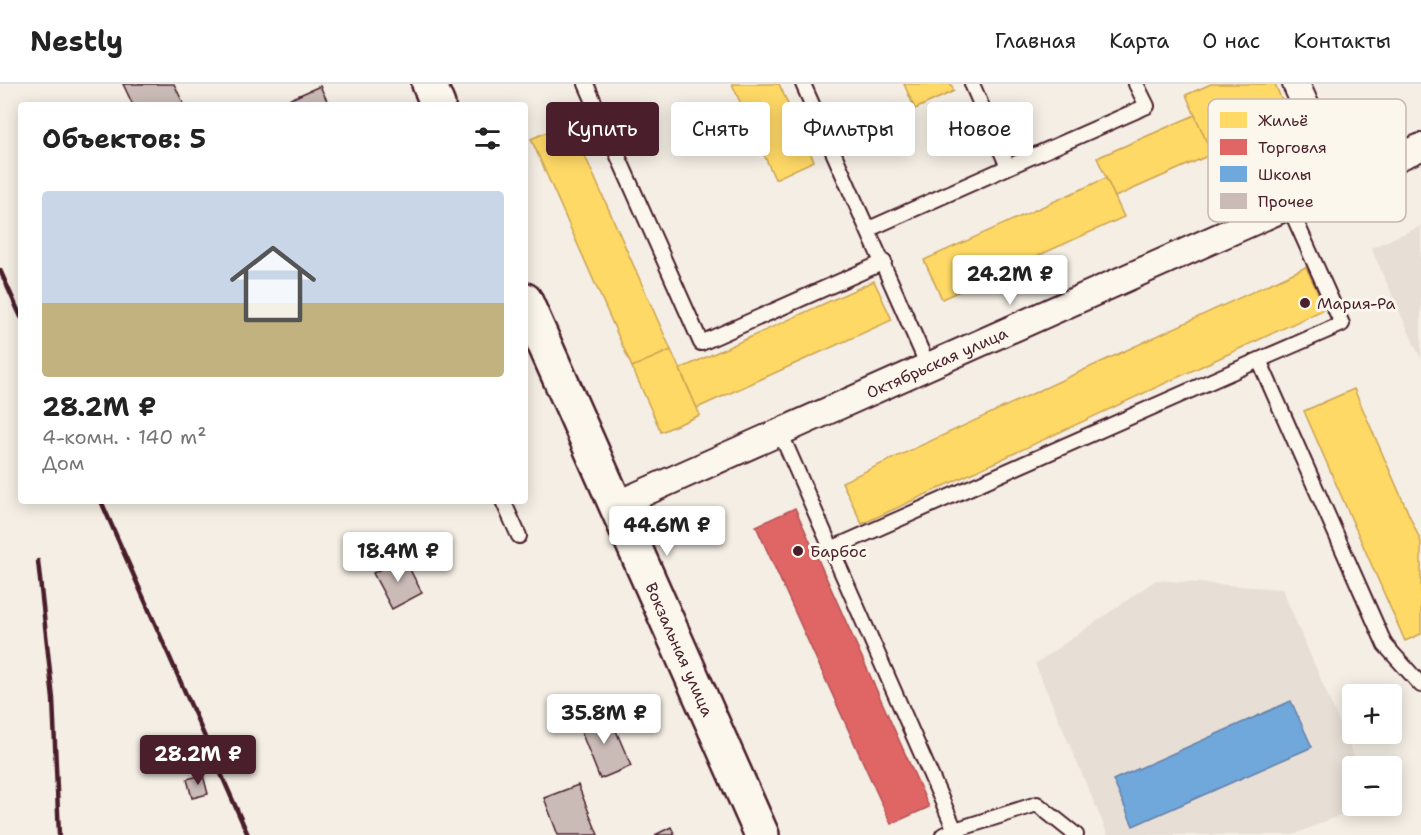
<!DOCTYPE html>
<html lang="ru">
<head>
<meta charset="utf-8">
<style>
  body { margin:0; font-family:"Shantell Sans",sans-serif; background:#f6f6f6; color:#222; height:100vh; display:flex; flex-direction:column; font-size:22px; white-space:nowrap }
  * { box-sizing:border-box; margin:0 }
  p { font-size:20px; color:#767676 }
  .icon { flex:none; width:33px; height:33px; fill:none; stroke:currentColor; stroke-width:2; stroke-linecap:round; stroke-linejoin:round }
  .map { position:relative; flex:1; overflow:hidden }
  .sheet { position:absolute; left:18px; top:18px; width:510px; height:402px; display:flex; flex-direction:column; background:#fff; border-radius:6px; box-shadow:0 3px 15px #0003 }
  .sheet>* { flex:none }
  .banner { position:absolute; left:546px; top:18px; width:570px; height:54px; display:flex; gap:12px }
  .fabs { position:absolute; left:1342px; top:600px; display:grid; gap:12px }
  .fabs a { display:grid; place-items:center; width:60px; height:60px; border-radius:6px; background:#fff; box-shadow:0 3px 15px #0003; font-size:30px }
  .price { position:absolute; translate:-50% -51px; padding:0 14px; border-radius:6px; background:#fff; color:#222; font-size:20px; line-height:39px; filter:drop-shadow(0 2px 3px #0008) }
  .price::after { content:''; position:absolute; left:50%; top:36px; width:18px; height:14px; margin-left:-9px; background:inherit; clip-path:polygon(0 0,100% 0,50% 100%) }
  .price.current { background:#4a1f2b; color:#fff }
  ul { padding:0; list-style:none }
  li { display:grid; align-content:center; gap:12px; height:318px; padding:0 24px }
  li span { display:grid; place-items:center; height:186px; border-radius:6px; color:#555 }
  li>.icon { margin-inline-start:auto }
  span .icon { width:108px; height:108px; fill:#fffc; stroke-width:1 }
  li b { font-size:26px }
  h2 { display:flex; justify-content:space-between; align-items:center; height:72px; padding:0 24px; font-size:26px }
  .tag { padding:0 21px; border-radius:6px; background:#fff; box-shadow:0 3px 15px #0003; font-size:21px; line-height:54px }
  .tag.current { background:#4a1f2b; color:#fff }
  header { display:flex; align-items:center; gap:36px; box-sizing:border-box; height:84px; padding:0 30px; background:#fff; border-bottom:2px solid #e0e0e0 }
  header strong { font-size:28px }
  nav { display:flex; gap:33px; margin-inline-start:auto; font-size:21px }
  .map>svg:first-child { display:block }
  .built { fill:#e7dfd6 }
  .homes { fill:#ffd966; stroke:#c9a154; stroke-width:1.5 }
  .shops { fill:#e06666; stroke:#b35154; stroke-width:1.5 }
  .schools { fill:#6fa8dc; stroke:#647fa7; stroke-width:1.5 }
  .building { fill:#cabbb6; stroke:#4a1f2b; stroke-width:1.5 }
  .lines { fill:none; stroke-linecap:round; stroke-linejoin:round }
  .lane-casing { stroke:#4a1f2b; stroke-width:18 }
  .street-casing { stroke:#4a1f2b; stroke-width:30 }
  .secondary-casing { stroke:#4a1f2b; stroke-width:38 }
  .lane { stroke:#fbf7ec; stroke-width:14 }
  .street { stroke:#fbf7ec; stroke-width:26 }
  .secondary { stroke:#fbf7ec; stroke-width:33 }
  .rail { stroke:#4a1f2b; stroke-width:4.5 }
  .poi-dot { fill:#4a1f2b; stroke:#fbf7ec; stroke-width:2 }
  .labels { text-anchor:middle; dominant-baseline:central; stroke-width:6; stroke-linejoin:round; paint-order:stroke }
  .poi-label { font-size:16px; fill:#4a1f2b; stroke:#fbf7ec; text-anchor:start }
  .street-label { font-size:16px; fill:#4a1f2b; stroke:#fbf7ec }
  .key { fill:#fbf7ec; stroke:#c6b6b2; stroke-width:1.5 }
  .key-label { font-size:16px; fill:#4a1f2b }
</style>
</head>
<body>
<header>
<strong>Nestly</strong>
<nav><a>Главная</a><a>Карта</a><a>О нас</a><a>Контакты</a></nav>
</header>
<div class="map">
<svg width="1421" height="751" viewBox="0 0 1421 751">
  <rect width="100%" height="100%" fill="#f4eee4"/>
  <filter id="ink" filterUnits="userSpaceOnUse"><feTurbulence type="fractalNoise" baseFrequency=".0167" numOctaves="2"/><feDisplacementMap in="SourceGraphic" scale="12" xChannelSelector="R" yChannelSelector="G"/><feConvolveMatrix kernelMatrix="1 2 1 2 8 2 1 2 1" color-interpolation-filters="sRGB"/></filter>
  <g filter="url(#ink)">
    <!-- built -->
    <path class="built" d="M 1421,142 L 1421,275 L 1371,164 Z
      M 1156,496 L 1282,505 L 1358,682 L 1353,682 L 1353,722 L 1362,722 L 1293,751 L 1108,751 L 1035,580 Z"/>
    <!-- homes -->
    <path class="homes" d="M 732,0 L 779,0 L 814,77 L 775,95 Z
      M 904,0 L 951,0 L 954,7 L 915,25 Z
      M 1211,0 L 1275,0 L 1290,35 L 1212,70 L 1186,11 Z
      M 1195,31 L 1212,70 L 1115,113 L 1097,74 Z
      M 570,38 L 671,266 L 632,283 L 531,55 Z
      M 1106,94 L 1124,133 L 942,215 L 924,176 Z
      M 1306,183 L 1325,225 L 862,440 L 842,398 Z
      M 874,197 L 892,236 L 697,324 L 680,285 Z
      M 671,266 L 700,331 L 661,348 L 632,283 Z
      M 1354,305 L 1421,458 L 1421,550 L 1405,557 L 1304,327 Z"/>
    <!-- shops -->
    <path class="shops" d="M 795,424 L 929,723 L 891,740 L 756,442 Z"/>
    <!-- schools -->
    <path class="schools" d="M 1291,617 L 1312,663 L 1133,742 L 1113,696 Z"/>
    <!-- building -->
    <path class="building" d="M 123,0 L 174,0 L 184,21 L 133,21 Z
      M 320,2 L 329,21 L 277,21 Z
      M 404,474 L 422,509 L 392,525 L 373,489 Z
      M 608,628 L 631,682 L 600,695 L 578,640 Z
      M 203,691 L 208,710 L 192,714 L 187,695 Z
      M 578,701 L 598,751 L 558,751 L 544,714 Z
      M 671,743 L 675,751 L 655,751 Z"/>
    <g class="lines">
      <!-- lane casing -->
      <g class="lane-casing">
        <path id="lane" d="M 586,0 L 701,259 L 884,178
          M 803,0 L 928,282
          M 972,0 L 1008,83 L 1147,22 L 1136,0
          M 869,145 L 1008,83
          M 1259,276 L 1342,240 L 1289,122
          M 780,348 L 955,746 L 943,751
          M 503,417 L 519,452
          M 831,465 L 1259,276 L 1385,561 L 1421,601
          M 955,746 L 1037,720 L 1076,751"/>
      </g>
      <!-- street casing -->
      <g class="street-casing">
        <g id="street">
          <path d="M 1296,0 L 1340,99"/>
          <path id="s1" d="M 616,421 L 1421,63"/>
        </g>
      </g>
      <!-- secondary casing -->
      <g class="secondary-casing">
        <g id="secondary">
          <path d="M 429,0 L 438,21"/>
          <path id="s2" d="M 525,216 L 762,751"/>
        </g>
      </g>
      <!-- lane -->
      <use href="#lane" class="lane"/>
      <!-- street -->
      <use href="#street" class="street"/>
      <!-- secondary -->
      <use href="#secondary" class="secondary"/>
      <!-- rail -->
      <path class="rail" d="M 0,186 L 21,233
        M 101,417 L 248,751
        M 38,477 L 53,615 L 59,751"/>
    </g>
  </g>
  <!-- markers -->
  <g class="poi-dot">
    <circle cx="1305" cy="219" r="6"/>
    <circle cx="798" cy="467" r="6"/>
  </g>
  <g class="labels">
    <!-- poi labels -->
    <g class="poi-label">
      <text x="1317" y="219">Мария-Ра</text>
      <text x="810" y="467">Барбос</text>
    </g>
    <!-- street labels -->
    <g class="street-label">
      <text stroke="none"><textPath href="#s1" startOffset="351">Октябрьская улица</textPath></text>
      <text stroke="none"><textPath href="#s2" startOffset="382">Вокзальная улица</textPath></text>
    </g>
  </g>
  <!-- legend -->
  <rect x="1208" y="15" width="198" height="123" rx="9" class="key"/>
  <rect x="1220" y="28" width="27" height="16" fill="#ffd966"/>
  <rect x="1220" y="55" width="27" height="16" fill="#e06666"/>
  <rect x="1220" y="82" width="27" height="16" fill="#6fa8dc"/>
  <rect x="1220" y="109" width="27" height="16" fill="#cabbb6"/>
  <g class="key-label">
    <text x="1258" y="42">Жильё</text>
    <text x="1258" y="69">Торговля</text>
    <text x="1258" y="96">Школы</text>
    <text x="1258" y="123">Прочее</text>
  </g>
</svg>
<div class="fabs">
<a>+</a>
<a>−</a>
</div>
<b class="price" style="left:1010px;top:222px">24.2M ₽</b>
<b class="price" style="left:667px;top:473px">44.6M ₽</b>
<b class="price" style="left:398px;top:499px">18.4M ₽</b>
<b class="price" style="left:604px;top:661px">35.8M ₽</b>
<b class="price current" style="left:198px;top:702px">28.2M ₽</b>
<div class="banner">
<a class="tag current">Купить</a>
<a class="tag">Снять</a>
<a class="tag">Фильтры</a>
<a class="tag">Новое</a>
</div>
<section class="sheet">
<h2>Объектов: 5<svg class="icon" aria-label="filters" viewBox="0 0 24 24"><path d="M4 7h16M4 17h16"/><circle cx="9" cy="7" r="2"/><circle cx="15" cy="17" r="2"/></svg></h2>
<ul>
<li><span style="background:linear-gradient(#c9d6e8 60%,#c2b280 0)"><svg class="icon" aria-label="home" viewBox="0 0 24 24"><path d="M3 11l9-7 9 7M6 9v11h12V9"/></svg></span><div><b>28.2M ₽</b><p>4-комн. · 140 m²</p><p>Дом</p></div></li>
</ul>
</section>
</div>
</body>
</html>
